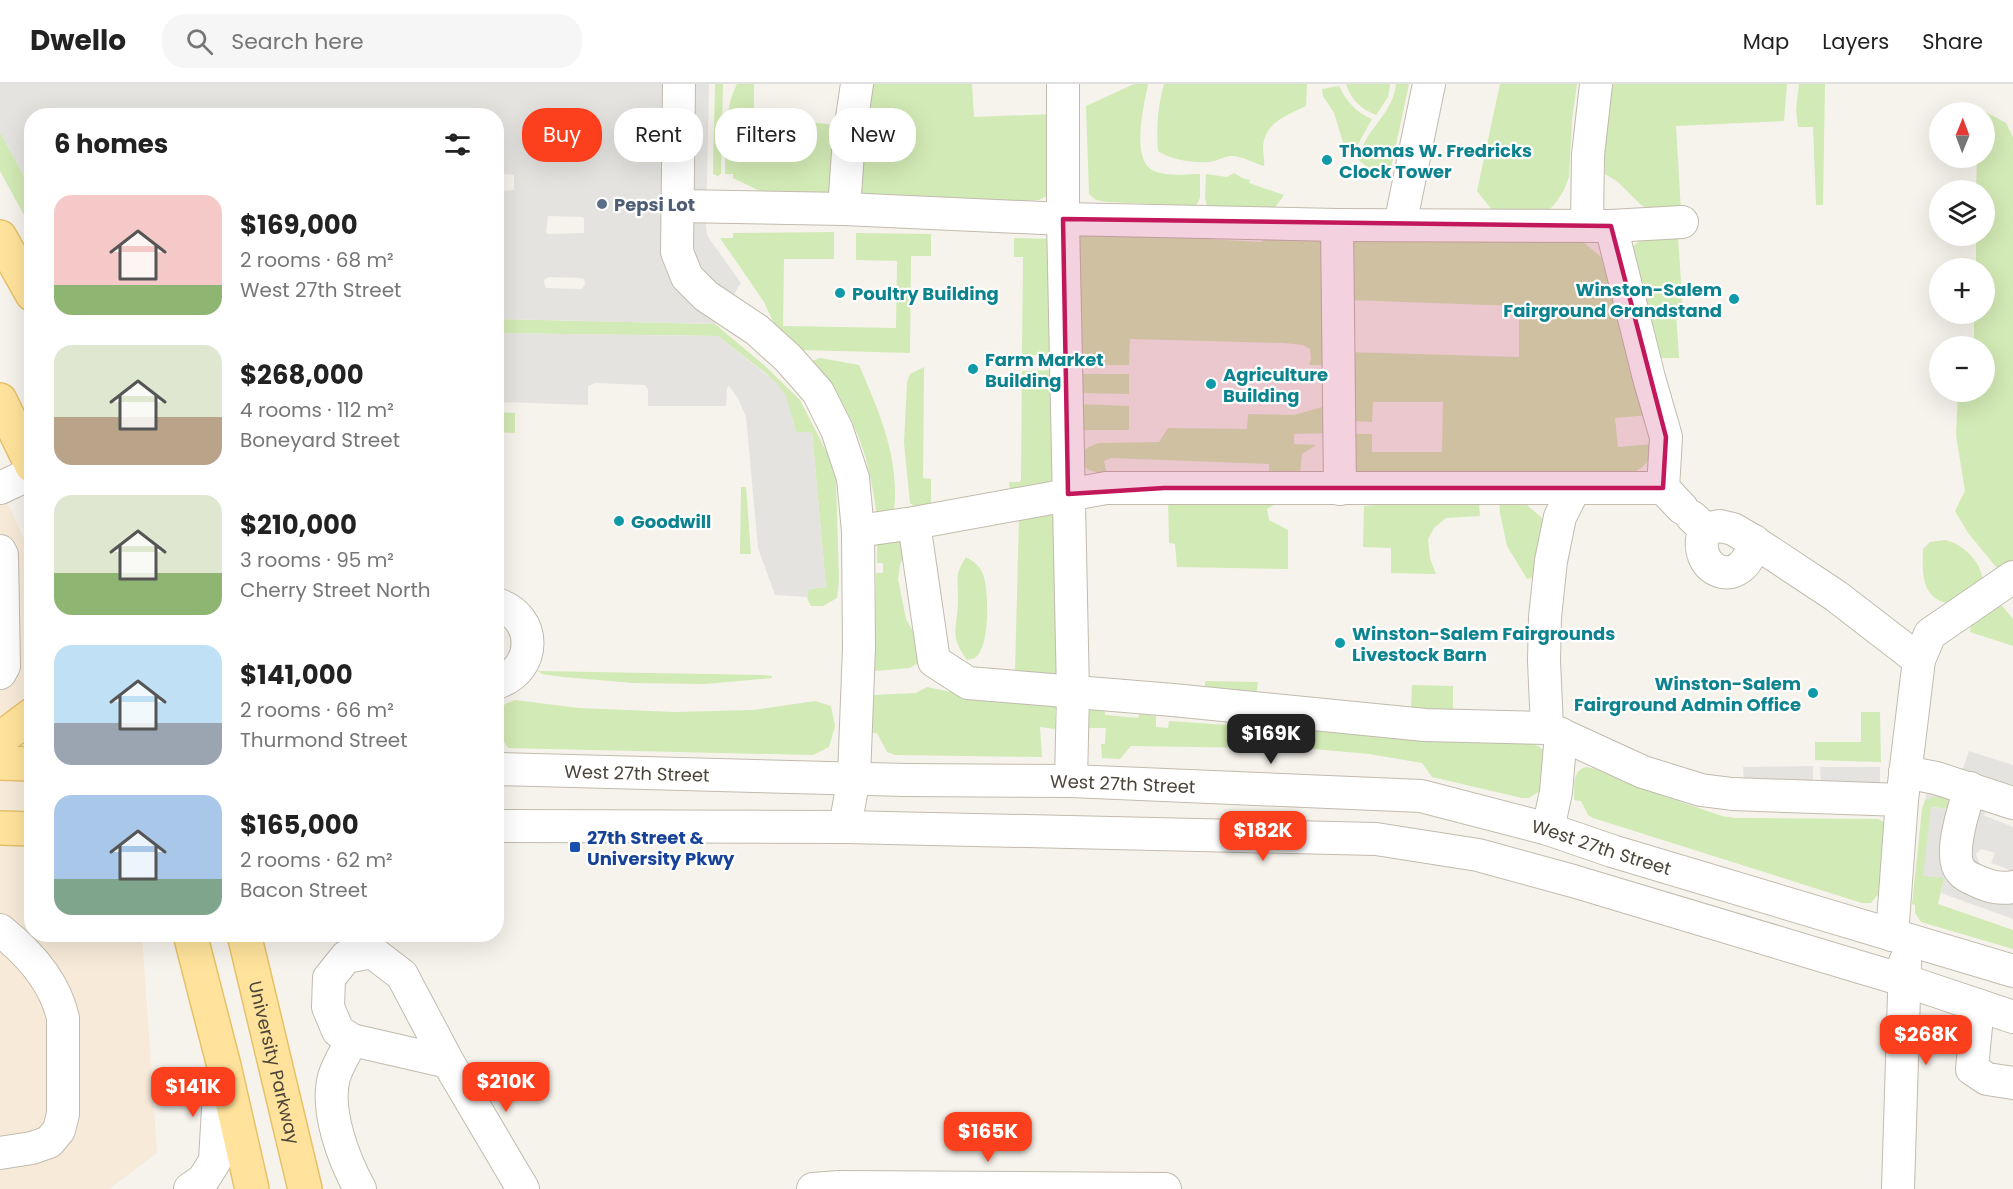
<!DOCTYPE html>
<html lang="en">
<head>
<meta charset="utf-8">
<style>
  body { margin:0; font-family:Poppins,sans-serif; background:#f6f6f6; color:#222; height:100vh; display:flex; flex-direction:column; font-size:22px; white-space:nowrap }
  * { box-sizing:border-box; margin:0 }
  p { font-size:20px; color:#767676 }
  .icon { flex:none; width:33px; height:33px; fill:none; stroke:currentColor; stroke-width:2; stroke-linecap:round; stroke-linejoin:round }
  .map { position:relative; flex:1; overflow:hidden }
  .sheet { position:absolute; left:24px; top:24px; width:480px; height:834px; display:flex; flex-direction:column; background:#fff; border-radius:24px; box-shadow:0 6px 24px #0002 }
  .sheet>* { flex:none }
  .banner { position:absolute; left:522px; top:24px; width:570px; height:54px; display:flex; gap:12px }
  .needle { width:39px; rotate:1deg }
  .buttons { position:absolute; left:1929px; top:18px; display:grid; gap:12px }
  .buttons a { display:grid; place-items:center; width:66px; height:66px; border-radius:50%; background:#fff; box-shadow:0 6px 24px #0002; font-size:30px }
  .price { position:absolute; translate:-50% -51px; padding:0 14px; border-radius:12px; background:#fc3f1d; color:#fff; font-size:20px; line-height:39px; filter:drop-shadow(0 2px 3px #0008) }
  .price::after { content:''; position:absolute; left:50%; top:36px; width:18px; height:14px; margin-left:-9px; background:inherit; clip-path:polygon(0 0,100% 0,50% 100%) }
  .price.on { background:#222; color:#fff }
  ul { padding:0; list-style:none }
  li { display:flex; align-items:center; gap:18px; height:150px; padding:0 30px }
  li span { display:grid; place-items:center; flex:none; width:168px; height:120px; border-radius:18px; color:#555 }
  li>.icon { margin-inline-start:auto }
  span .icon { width:72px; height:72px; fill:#fffc; stroke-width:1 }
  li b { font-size:26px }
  h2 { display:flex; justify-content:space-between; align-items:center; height:72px; padding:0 30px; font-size:26px }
  .chip { padding:0 21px; border-radius:24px; background:#fff; box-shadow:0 6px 24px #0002; font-size:21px; line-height:54px }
  .chip.on { background:#fc3f1d; color:#fff }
  header { display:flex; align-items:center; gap:36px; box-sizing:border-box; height:84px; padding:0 30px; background:#fff; border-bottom:2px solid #e0e0e0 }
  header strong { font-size:28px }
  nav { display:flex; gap:33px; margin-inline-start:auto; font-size:21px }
  .search { width:420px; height:54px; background:#f6f6f6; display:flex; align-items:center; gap:15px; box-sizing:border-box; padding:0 21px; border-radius:24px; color:#767676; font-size:22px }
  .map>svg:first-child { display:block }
  .commercial { fill:#f7ead8 }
  .green { fill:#d2eab5 }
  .parking { fill:#e5e3e0; fill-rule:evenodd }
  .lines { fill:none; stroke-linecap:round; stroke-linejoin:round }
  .minor-casing { stroke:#c2bbae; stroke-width:34 }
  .major-casing { stroke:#e6c16a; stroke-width:36 }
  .minor { stroke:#fff; stroke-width:32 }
  .major { stroke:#ffe39c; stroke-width:33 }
  .marked { fill:#c2185b; fill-opacity:0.2; stroke:#c2185b; stroke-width:4.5; stroke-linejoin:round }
  .culture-dot { fill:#0f9aa8; stroke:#fff; stroke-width:2 }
  .service-dot { fill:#5c6f8a; stroke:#fff; stroke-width:2 }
  .transit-dot { fill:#1a4fb4; stroke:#fff; stroke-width:2 }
  .labels { text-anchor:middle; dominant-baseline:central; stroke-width:4.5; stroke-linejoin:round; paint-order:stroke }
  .culture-label { font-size:18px; font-weight:bold; fill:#0d838f; stroke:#fff; text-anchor:start }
  .service-label { font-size:18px; font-weight:bold; fill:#4e5e75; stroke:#fff; text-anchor:start }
  .street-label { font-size:18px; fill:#4b4439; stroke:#fff }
  .transit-label { font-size:18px; font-weight:bold; fill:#164399; stroke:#fff; text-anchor:start }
</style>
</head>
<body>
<header>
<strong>Dwello</strong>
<div class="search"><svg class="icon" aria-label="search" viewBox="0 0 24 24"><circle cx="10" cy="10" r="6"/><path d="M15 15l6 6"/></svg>Search here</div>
<nav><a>Map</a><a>Layers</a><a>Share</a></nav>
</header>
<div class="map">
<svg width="2013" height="1105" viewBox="0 0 2013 1105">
  <rect width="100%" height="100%" fill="#f6f3ec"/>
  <!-- commercial -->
  <path class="commercial" d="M 0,402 L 31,471 L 32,850 L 142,851 L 157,1069 L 109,1105 L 0,1105 Z"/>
  <!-- green -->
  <path class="green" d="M 715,0 L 723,0 L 721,90 L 718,92 L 713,90 L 713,82 Z
    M 737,0 L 754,0 L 754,35 L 781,34 L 841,42 L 834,112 L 774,114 L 733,94 L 733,90 L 725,90 C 726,61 723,27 737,0 Z
    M 871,0 L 972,0 L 974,33 L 1052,30 L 1051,110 L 1039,116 L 1025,117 L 859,114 L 859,72 Z
    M 1134,0 L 1148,0 C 1144,21 1130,77 1154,87 C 1167,93 1186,90 1200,90 L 1200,114 L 1196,122 L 1107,118 L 1096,116 L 1089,110 L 1086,22 Z
    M 1164,0 L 1307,0 L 1306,22 C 1287,31 1264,39 1263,63 C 1263,70 1265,75 1264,82 C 1254,79 1242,72 1232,72 C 1224,72 1217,77 1209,78 C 1193,79 1171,76 1158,67 C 1156,45 1158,21 1164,0 Z
    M 1346,0 L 1390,0 L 1390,1 L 1388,13 L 1376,31 C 1361,25 1351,16 1346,0 Z
    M 1396,0 L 1409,0 L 1391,84 L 1387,90 C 1370,89 1369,83 1357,75 C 1362,64 1366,53 1374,44 C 1384,30 1394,18 1396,0 Z
    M 1500,0 L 1577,0 L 1572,36 L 1569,93 L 1563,108 L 1554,121 L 1540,134 L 1492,126 L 1477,107 Z
    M 1613,0 L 1787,0 L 1784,37 L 1676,42 L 1681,127 L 1653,128 L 1640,120 L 1618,98 L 1605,90 L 1604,63 Z
    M 1799,0 L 1825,0 L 1823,121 L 1816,121 L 1813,43 L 1798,43 L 1796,26 Z
    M 1339,2 C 1346,17 1357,29 1372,35 L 1351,73 L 1347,71 L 1334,29 L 1323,12 L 1322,5 Z
    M 1984,27 L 2006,39 L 2013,53 L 2013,479 L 2001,489 L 1968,449 L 1955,427 L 1965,407 L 1956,351 L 1958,308 L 1984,308 L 1984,262 L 1960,262 L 1960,256 L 1974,255 L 1974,230 L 1984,230 L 1984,184 L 1976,184 L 1976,152 L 1984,152 L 1984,106 L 1976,106 L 1977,74 L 1984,74 L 1984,28 L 1980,28 Z
    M 0,48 L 31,105 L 31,144 L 0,87 Z
    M 1234,89 L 1242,94 L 1250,96 L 1249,99 L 1284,111 L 1274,125 L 1207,122 L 1205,114 L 1206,90 L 1227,93 Z
    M 834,148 L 834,175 L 784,175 L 783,242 L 896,244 L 897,177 L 856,176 L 856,149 L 931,150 L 931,172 L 911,172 L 910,269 L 801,266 L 777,246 L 764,218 L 720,154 L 733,154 L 733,149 Z
    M 1082,148 L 1261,158 L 1274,149 L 1317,151 L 1324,158 L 1329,281 L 1309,281 L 1311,275 L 1310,265 L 1303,261 L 1284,259 L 1130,255 L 1129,281 L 1094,281 L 1076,274 L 1075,156 Z
    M 1678,152 L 1683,228 L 1676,229 L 1679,274 L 1660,274 L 1631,164 L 1644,153 Z
    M 1014,154 L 1056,155 L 1056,272 L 1022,271 L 1023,173 L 1014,173 Z
    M 1354,154 L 1519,158 L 1581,156 L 1601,173 L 1649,331 L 1615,334 L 1618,363 L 1652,360 L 1655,367 C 1647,380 1640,387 1626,392 L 1360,390 L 1354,385 L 1352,350 L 1372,350 L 1372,368 L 1442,368 L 1443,318 L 1373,318 L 1372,338 L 1352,337 L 1349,268 L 1519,273 L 1519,222 L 1347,216 L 1348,159 Z
    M 497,235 L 715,240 L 764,281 L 800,316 L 827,369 L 836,397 L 839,497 L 837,514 L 823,522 L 811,522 C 807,516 806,511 809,505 L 826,503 L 812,348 L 796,348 L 792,333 L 768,291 L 718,252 L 497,249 Z
    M 820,274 L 859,281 C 879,327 900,375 894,426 L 877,435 C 872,389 862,349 836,310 C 828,297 822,287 809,278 Z
    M 924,283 L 923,394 L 931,395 L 931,425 L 916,424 L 910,419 L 904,359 L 907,298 L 910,290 Z
    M 1056,286 L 1056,400 L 1010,410 L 1009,398 L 1020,398 L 1021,395 L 1022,287 Z
    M 1076,290 L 1129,290 L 1129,310 L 1076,309 Z
    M 1077,320 L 1129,322 L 1129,346 L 1077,346 Z
    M 1322,323 L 1330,323 L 1330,349 L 1294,350 L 1294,360 L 1316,361 L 1302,370 L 1300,391 L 1264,395 L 1269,388 L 1269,380 L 1111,374 L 1104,377 L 1107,391 C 1094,388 1078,385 1077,369 L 1098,359 L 1159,358 L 1168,344 L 1247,345 L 1248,330 L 1294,331 Z
    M 497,328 L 515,329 L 515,349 L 497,348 Z
    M 741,403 L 746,403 L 751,470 L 740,470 Z
    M 1168,413 L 1282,416 L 1267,425 L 1269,436 L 1288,446 L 1288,485 L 1177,483 L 1175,460 L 1169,459 Z
    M 1484,415 L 1479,421 L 1480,432 L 1446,434 L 1434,444 L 1428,455 L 1430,474 L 1436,490 L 1391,489 L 1391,464 L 1363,463 L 1364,422 L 1436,416 Z
    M 1499,415 L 1521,416 L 1541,433 L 1547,443 L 1541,491 L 1527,495 L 1507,462 L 1500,429 Z
    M 1056,427 L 1061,598 L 1023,593 L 1015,587 L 1019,433 Z
    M 902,452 L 907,465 L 900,481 L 898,495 L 906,535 L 914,549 L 918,565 L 918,579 L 910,584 L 875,587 L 876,489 L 883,489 L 883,479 L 877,479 L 877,456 Z
    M 1945,456 C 1964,460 1983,479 1983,500 L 1952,520 C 1921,516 1922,490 1923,465 L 1930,458 Z
    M 966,473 C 973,477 980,482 983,490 C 989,506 990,562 976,573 C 974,575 970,575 967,576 C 949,551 957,546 958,518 C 959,497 953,493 966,473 Z
    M 1997,516 L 2013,535 L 2013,562 L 1970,548 L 1971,540 Z
    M 538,587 L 764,591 L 772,592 L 772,594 L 705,600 L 633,599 L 563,593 L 542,590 Z
    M 1205,597 L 1258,598 L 1256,612 L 1205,609 Z
    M 1412,601 L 1453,602 L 1453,627 L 1411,624 Z
    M 927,603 L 951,608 L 1014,613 L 1046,613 L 1062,625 L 1055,625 L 1055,645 L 1040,643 L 1042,673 L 895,671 L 887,668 L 877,649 L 871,649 L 874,611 L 916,609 Z
    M 515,616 L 579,624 L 674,628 L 753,626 L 815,617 L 831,622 L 835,642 L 829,663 L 813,671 L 508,664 C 499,652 496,633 505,620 Z
    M 1089,617 L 1104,618 L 1105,631 L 1138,634 L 1139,630 L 1156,632 L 1156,643 L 1168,644 L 1169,637 L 1435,655 L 1518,656 L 1538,662 L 1545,667 L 1540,707 L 1529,714 L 1522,714 L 1432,693 L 1422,679 L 1369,670 L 1313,665 L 1131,662 L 1120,675 L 1102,674 L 1101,660 L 1105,660 L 1106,644 L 1089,644 Z
    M 1861,628 L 1880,628 L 1881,678 L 1815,676 L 1815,658 L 1861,658 Z
    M 1586,683 L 1596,685 L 1631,701 L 1722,732 L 1734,734 L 1878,735 L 1886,739 L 1882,811 L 1879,809 L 1871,819 L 1862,819 L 1593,734 L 1588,731 L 1581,717 L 1574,716 C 1575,703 1571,687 1586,683 Z
    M 1932,713 L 1945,713 L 1950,715 L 1953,722 L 1948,725 L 1932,723 L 1944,794 L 1938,820 L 2013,846 L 2013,865 L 1921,838 L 1915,829 L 1915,821 L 1912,820 L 1922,725 L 1925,716 Z"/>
  <!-- parking -->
  <path class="parking" d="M 0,0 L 709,0 L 706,144 L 708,153 L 741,199 L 715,240 L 497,235 L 497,107 L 514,106 L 514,91 L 497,89 L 496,32 L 32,32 L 31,105 L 0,48 ZM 550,49 L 584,50 L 586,52 L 586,66 L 550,67 L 548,65 ZM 548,132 L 582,133 L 584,135 L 584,149 L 548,150 L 546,148 ZM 549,193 L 580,194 L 584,195 L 585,200 L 582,205 L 547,204 L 545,203 L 544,196 Z
    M 497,249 L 718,252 L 777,299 L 786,312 L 796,348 L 812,348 L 826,503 L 809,505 L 807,513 L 775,511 L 758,464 L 746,333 L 738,314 L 729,302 L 727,304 L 726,322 L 648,322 L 648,306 L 645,301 L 595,299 L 588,302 L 588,321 L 497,318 Z
    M 1969,667 L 2013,681 L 2013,735 L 1987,727 L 1983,731 L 2013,743 L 2013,835 L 1941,809 L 1944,794 L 1923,792 L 1931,723 L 1947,725 L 1953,722 L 1950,715 L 1945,713 L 1932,713 L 1925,716 L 1933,677 L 1959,686 L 1963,684 ZM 1981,765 L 1995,769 L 1991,779 L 2007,785 L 2009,787 L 2007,791 L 1989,786 L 1980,781 L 1976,770 Z
    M 1813,682 L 1813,701 L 1744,701 L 1743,683 Z
    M 1820,683 L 1880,683 L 1880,702 L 1821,701 Z"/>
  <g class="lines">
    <!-- minor casing -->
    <g class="minor-casing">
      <g id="minor">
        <path d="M 679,0 L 677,168 L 687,193 L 706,212 L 757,246 L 788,274 L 818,308 L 837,346 L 853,394 L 858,447 L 859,564 L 854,693 L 845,743"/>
        <path d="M 678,122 L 844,125 L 1063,135 L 1063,0"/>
        <path d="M 844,125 L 849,54 L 857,0"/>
        <path d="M 1337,141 L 1611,142 L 1649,294 L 1666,353 L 1663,404"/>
        <path d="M 1400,141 L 1429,0"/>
        <path d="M 1587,141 L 1588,71 L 1596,0"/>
        <path d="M 1611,142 L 1682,138"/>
        <path d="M 0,404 L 32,389"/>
        <path d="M 1692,433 L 1705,445 L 1720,442 L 1733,445 L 1750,455 L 1836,512 L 1919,576"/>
        <path d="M 914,439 L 934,577 L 968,599 L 1173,616 L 1425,641 L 1547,644 L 1643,688 L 1701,706 L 1732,710 L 1902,716"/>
        <path d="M 1705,445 C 1688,486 1743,512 1754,457"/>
        <path d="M 858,447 L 914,439 L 1106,404 L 1663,404 L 1682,424"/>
        <path d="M 0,467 L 2,471 L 4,582 L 0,589"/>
        <path d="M 496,520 C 538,532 538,586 496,599"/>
        <path d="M 1547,644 L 1544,577 L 1545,533 L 1551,477 L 1560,433 L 1574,405"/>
        <path id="s1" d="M 496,685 L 906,696 L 1071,697 L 1421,712 L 1548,745 L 1612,767 L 2013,887"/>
        <path d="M 1905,688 L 1936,694 L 2013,719"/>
        <path d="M 1071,697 L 1073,609 L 1063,135 L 1337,141 L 1340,405"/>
        <path d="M 1970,704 C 1965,722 1947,773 1961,787 C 1964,791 1972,795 1977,797 C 1990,803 1999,805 2013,803"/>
        <path d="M 496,742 L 845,743 L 1376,755 L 1478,771 L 1573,797 L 1903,896 L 2013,933"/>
        <path d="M 1548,745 L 1556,708 L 1561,650"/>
        <path d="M 0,846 C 28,868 55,898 63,934 L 63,1030 L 59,1046 L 49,1058 L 32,1064 L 0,1069"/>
        <path d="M 1892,851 L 1902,716 L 1919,576 L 1930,550 L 2013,493"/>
        <path d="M 1978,921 L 1972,985 L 1987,995 L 2013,999"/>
        <path d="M 352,956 C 346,968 338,980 334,993 C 325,1027 344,1076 360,1105"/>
        <path d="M 448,978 L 352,956 L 338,947 L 328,923 L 329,894 L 346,873 L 372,868 L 402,891 L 448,978 L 523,1105"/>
        <path d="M 190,1105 L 203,1096 L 215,1077 L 219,1007 L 223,988"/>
        <path d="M 813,1105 L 839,1103 L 1165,1105"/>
        <path d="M 1898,1105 L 1905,878"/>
      </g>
    </g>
    <!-- major casing -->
    <g class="major-casing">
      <g id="major">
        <path d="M 0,153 L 32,210"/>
        <path d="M 0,316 L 32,382"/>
        <path d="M 0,655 L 32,631"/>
        <path d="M 0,679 L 32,680"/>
        <path d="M 0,744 L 32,745"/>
        <path d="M 190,850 L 224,982 L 252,1105"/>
        <path id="s2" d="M 244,850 L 305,1105"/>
      </g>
    </g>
    <!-- minor -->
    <use href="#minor" class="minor"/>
    <!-- major -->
    <use href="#major" class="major"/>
  </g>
  <!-- marked area -->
  <path class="marked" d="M 1063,135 L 1611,142 L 1666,353 L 1663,404 L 1164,404 L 1068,410 Z"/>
  <!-- markers -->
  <g class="culture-dot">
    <circle cx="1327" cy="76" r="6"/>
    <circle cx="840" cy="209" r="6"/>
    <circle cx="1734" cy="215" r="6"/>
    <circle cx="973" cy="285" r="6"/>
    <circle cx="1211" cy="300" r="6"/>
    <circle cx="619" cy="437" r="6"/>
    <circle cx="1340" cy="559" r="6"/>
    <circle cx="1813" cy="609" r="6"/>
  </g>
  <circle class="service-dot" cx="602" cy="120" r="6"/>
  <rect class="transit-dot" x="569" y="757" width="12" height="12" rx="3"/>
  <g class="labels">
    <!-- culture labels -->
    <g class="culture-label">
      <text x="1339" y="66">Thomas W. Fredricks<tspan x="1339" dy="21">Clock Tower</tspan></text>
      <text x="1722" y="205" text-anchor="end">Winston-Salem<tspan x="1722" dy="21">Fairground Grandstand</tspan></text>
      <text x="852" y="209">Poultry Building</text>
      <text x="985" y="275">Farm Market<tspan x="985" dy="21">Building</tspan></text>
      <text x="1223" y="290">Agriculture<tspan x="1223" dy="21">Building</tspan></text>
      <text x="631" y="437">Goodwill</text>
      <text x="1352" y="549">Winston-Salem Fairgrounds<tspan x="1352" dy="21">Livestock Barn</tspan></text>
      <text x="1801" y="599" text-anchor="end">Winston-Salem<tspan x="1801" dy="21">Fairground Admin Office</tspan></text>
    </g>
    <!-- service labels -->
    <g class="service-label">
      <text x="614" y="120">Pepsi Lot</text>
    </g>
    <!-- street labels -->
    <g class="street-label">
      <text stroke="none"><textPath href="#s1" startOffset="141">West 27th Street</textPath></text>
      <text stroke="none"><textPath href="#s1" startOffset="627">West 27th Street</textPath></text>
      <text stroke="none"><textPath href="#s1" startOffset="1113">West 27th Street</textPath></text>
      <text stroke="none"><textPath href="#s2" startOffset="132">University Parkway</textPath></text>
    </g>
    <!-- transit labels -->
    <g class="transit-label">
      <text x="587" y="753">27th Street &amp;<tspan x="587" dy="21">University Pkwy</tspan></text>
    </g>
  </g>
</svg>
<div class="buttons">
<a><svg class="needle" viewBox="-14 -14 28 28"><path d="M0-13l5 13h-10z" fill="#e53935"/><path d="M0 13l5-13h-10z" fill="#767676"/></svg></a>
<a><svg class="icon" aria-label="layers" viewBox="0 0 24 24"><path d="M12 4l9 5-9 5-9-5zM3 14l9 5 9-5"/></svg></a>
<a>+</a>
<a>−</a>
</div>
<b class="price on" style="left:1271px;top:681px">$169K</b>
<b class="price" style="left:1263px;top:778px">$182K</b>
<b class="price" style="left:1926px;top:982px">$268K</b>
<b class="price" style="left:506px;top:1029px">$210K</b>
<b class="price" style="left:193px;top:1034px">$141K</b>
<b class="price" style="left:988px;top:1079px">$165K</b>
<div class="banner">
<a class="chip on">Buy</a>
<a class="chip">Rent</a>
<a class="chip">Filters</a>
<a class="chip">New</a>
</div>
<section class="sheet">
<h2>6 homes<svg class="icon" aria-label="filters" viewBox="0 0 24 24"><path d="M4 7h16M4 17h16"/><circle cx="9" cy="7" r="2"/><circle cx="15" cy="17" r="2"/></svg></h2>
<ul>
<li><span style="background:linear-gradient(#f6c9c9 75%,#8fb573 0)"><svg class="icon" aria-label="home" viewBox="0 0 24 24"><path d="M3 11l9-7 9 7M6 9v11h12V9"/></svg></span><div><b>$169,000</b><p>2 rooms · 68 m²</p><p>West 27th Street</p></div></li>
<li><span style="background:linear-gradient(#dfe7d0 60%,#b9a48a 0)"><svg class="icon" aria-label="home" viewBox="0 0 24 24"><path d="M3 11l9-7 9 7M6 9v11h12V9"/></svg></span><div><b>$268,000</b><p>4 rooms · 112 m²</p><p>Boneyard Street</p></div></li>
<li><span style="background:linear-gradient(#dfe7d0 65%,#8fb573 0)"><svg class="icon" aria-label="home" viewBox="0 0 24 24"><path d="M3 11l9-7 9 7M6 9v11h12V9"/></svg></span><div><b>$210,000</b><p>3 rooms · 95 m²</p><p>Cherry Street North</p></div></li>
<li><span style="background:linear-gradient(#bfe0f5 65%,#9aa5b1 0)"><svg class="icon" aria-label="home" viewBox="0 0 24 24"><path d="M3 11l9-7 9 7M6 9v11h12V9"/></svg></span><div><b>$141,000</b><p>2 rooms · 66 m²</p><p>Thurmond Street</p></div></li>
<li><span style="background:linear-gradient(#a9c7e8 70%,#7fa58c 0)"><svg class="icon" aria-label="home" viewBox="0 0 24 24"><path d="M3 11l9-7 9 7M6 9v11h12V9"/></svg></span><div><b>$165,000</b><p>2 rooms · 62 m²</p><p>Bacon Street</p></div></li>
</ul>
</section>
</div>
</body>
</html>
